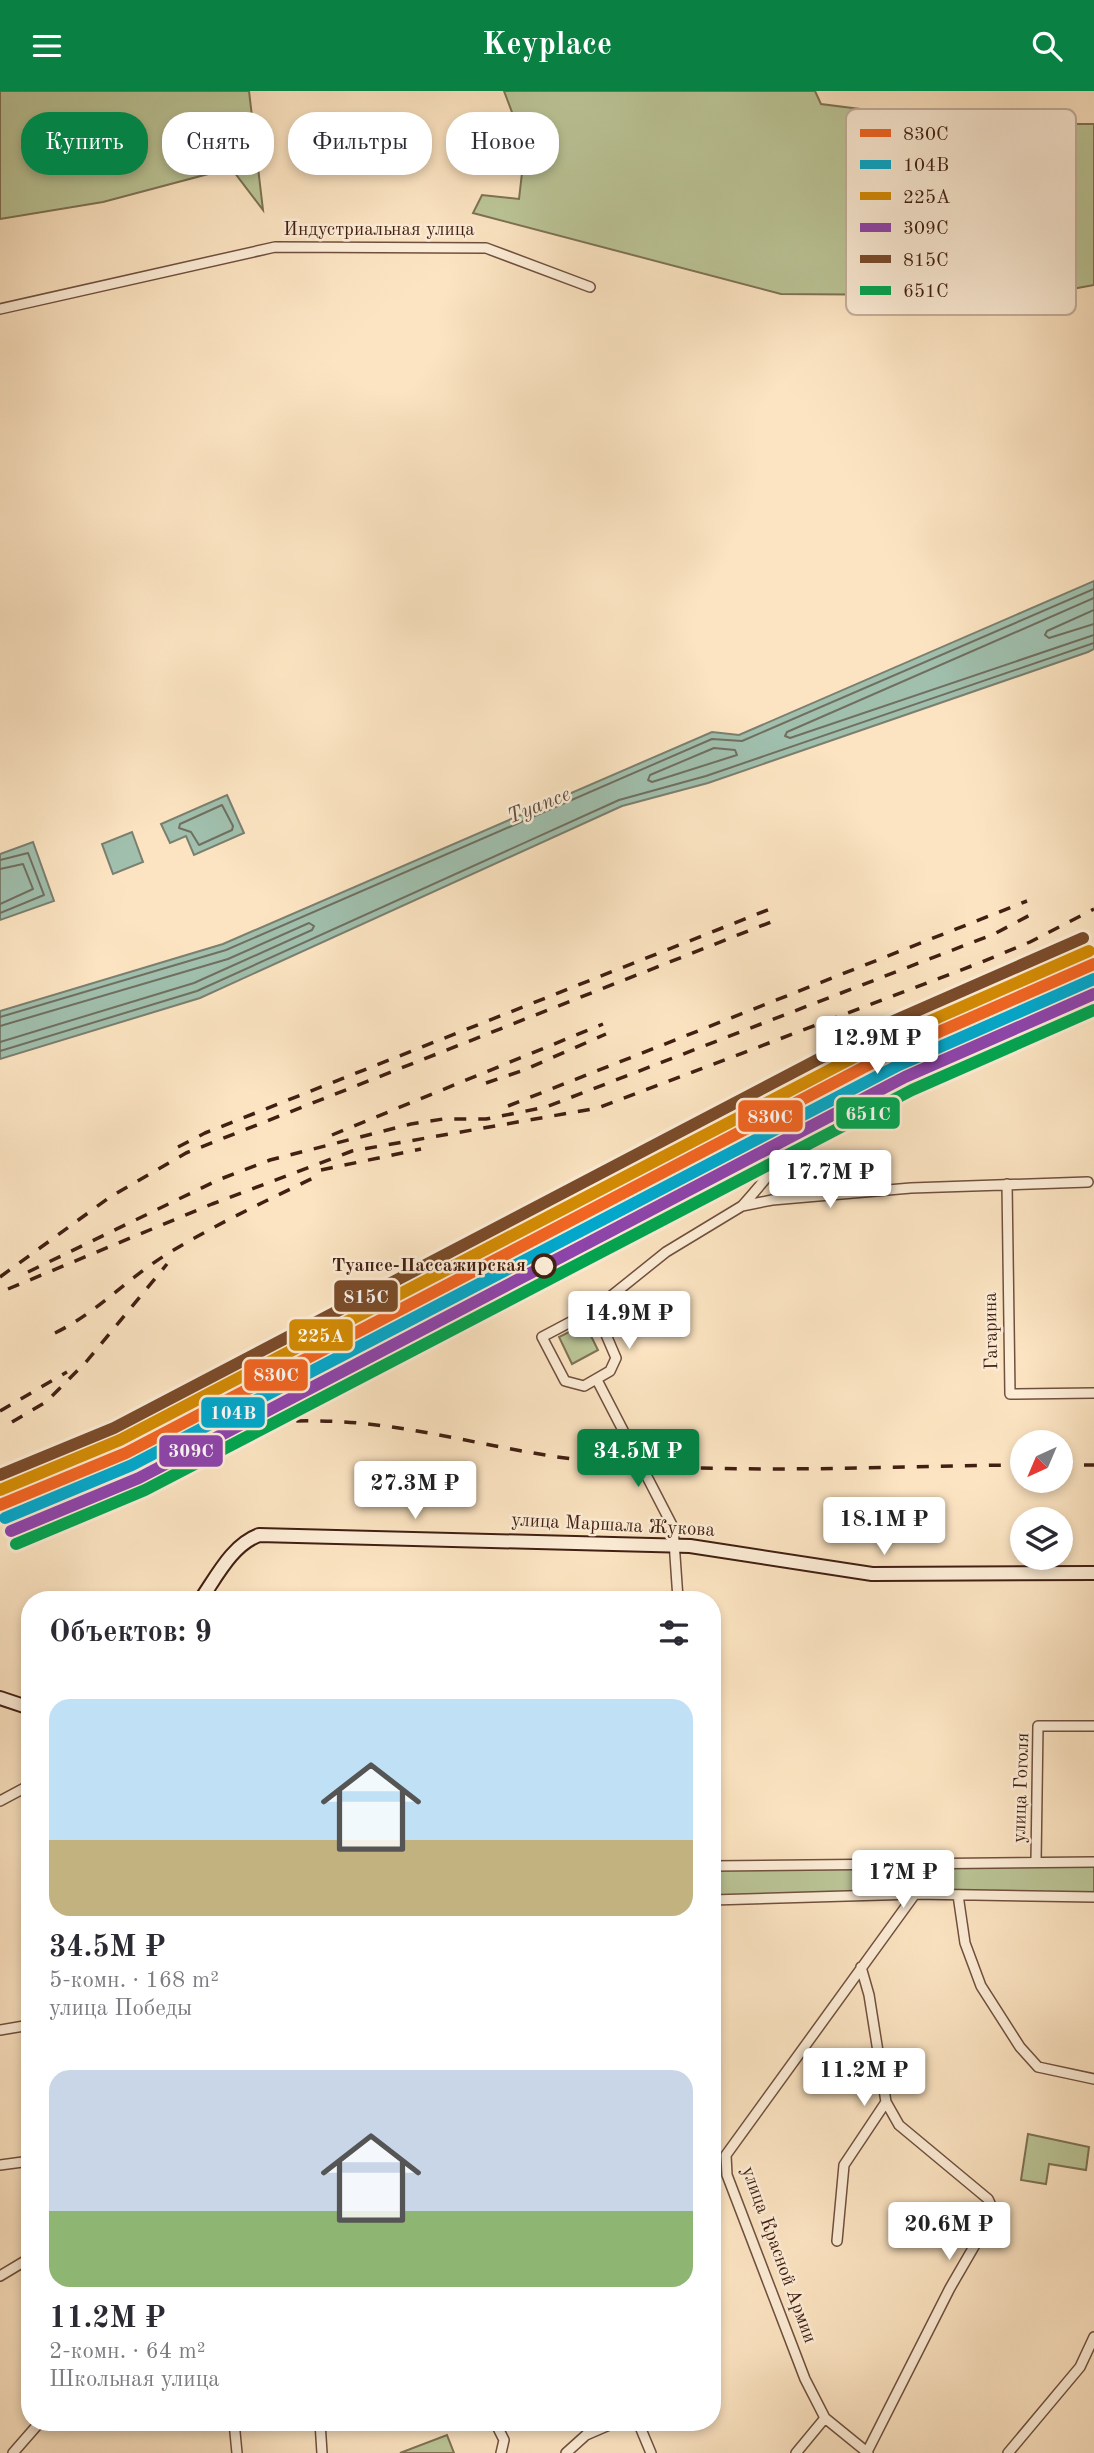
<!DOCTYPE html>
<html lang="ru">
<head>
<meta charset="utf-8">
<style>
  body { margin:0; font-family:"Old Standard TT",serif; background:#f2f2f3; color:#2b2b33; height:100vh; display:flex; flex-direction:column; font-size:26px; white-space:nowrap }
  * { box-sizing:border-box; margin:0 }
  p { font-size:23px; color:#7c7c81 }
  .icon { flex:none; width:38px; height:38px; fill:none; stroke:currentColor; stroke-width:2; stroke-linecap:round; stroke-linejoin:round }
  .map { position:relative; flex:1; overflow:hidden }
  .drawer { position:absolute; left:21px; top:1500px; width:700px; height:840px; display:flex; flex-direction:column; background:#fff; border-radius:28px; box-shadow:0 4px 10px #0003 }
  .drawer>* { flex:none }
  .hud { position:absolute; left:21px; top:21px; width:700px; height:63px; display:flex; gap:14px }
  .needle { width:46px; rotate:224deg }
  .fabs { position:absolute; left:1010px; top:1339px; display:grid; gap:14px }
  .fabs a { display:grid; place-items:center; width:63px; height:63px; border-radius:50%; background:#fff; box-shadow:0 4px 10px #0003; font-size:35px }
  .price { position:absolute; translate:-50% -60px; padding:0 16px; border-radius:7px; background:#fff; color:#222; font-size:23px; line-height:46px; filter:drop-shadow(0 2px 4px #0008) }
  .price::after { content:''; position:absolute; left:50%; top:42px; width:21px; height:16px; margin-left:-10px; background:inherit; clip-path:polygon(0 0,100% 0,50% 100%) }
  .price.active { background:#0b8043; color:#fff }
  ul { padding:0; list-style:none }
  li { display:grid; align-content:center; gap:14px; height:371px; padding:0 28px }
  li span { display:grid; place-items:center; height:217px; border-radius:21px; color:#555 }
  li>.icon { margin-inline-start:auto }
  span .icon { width:126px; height:126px; fill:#fffc; stroke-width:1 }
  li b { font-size:30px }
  h2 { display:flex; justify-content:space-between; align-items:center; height:84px; padding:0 28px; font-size:30px }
  .pill { padding:0 24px; border-radius:28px; background:#fff; box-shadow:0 4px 10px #0003; font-size:24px; line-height:63px }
  .pill.active { background:#0b8043; color:#fff }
  header { display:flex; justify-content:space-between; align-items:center; height:91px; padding:0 28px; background:#0b8043; color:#fff; font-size:32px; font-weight:700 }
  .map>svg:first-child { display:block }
  .green { fill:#bbc597; stroke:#7e7254; stroke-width:2 }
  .water { fill:#a0bfad; stroke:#7a7f6f; stroke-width:2 }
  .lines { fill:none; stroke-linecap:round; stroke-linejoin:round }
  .shore { stroke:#706f60; stroke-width:2 }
  .street-casing { stroke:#70503e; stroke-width:12 }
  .secondary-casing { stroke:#411f12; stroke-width:16 }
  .street { stroke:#fdedd7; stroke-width:9 }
  .secondary { stroke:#fdedd7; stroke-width:12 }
  .rail { stroke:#411f12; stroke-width:3.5; stroke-dasharray:12 12; stroke-linecap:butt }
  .rail-1-casing { stroke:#fdedd7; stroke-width:18 }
  .rail-2-casing { stroke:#fdedd7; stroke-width:18 }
  .rail-3-casing { stroke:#fdedd7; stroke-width:18 }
  .rail-4-casing { stroke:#fdedd7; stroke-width:18 }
  .rail-5-casing { stroke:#fdedd7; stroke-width:18 }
  .rail-6-casing { stroke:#fdedd7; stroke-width:18 }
  .rail-1 { stroke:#f26522; stroke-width:12 }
  .rail-2 { stroke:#00a9ce; stroke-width:12 }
  .rail-3 { stroke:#d38b04; stroke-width:12 }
  .rail-4 { stroke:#8e44ad; stroke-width:12 }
  .rail-5 { stroke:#7a4b2a; stroke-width:12 }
  .rail-6 { stroke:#00a651; stroke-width:12 }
  .stop-dot { fill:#fdedd7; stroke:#411f12; stroke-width:3.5 }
  .labels { text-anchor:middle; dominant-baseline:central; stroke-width:5; stroke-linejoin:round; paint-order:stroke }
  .street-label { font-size:19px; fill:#411f12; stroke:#fdedd7 }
  .stop-label { font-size:19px; font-weight:bold; fill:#411f12; stroke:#fdedd7; text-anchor:end }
  .water-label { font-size:21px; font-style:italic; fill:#5e4f40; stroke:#fdedd7 }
  .key { fill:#fdedd7; stroke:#c5af9c; stroke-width:2 }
  .key-label { font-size:19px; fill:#411f12 }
  .line-badge { stroke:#fdedd7; stroke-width:2.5 }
  .badge-label { font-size:19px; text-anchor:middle; font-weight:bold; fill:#fff }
</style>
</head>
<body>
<header><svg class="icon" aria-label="menu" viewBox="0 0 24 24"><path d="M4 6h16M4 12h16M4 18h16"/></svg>Keyplace<svg class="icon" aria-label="search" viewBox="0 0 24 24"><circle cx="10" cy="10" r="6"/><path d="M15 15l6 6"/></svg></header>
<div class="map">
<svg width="1094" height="2362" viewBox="0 0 1094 2362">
  <rect width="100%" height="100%" fill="#fce4c2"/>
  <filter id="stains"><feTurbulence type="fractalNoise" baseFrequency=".00286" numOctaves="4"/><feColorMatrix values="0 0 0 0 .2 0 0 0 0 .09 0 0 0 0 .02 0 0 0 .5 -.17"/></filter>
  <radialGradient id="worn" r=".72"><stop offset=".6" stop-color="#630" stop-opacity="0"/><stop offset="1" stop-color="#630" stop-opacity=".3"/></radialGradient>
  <!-- green -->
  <path class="green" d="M 0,0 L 249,0 L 263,119 L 231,77 L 103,111 L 0,128 Z
    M 504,0 L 815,0 L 821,13 L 979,33 L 1094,33 L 1094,194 L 1034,205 L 781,203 L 473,122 L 482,104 L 519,108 L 525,56 Z
    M 585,1233 L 598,1259 L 572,1273 L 559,1246 Z
    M 1037,1774 L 1094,1774 L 1094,1802 L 712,1806 L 712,1778 L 911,1778 Z
    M 1028,2043 L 1089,2056 L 1086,2079 L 1049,2073 L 1046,2093 L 1021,2089 Z
    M 447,2344 L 454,2362 L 400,2362 Z"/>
  <!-- water -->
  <path class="water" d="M 1094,490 L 1094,558 L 1088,561 L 708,692 L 622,715 L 200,907 L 0,968 L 0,920 L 223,853 L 712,641 L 739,644 Z
    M 227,704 L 244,742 L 194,764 L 186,745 L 170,752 L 161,733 Z
    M 132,741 L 143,771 L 113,783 L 102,753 Z
    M 33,751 L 54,810 L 0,829 L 0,763 Z"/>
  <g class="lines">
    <!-- shore -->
    <path class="shore" d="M 1094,507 L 787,641 L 785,645 L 790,647 L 1094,544
      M 1094,519 L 1047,540 L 1045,544 L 1049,547 L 1094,533
      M 714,657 L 735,659 L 737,664 L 652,691 L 648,689 L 650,684 Z
      M 222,714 L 233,735 L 232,739 L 199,754 L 191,741 L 179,737 L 180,733 Z
      M 0,769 L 28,762 L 44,804 L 0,822
      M 0,778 L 23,773 L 33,798 L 0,813
      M 0,926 L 226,859 L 712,648 L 742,650 L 1094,498
      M 0,935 L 228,868 L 309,832 L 314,835 L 312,839 L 194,892 L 0,951
      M 0,960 L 197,900 L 619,709 L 706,685 L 1094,552"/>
    <!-- street casing -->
    <g class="street-casing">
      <path id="street" d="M 0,218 L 275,156 L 486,157 L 590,196
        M 1007,1093 L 1010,1303 L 1094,1302
        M 742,1115 C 769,1086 795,1047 828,1026 C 899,982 984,959 1062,931
        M 595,1218 L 616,1267 L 610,1280 L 584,1295 L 565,1290 L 542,1246 L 595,1218 L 666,1161 L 742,1115 L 772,1109 L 911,1097 L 1088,1091
        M 597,1289 L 673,1436 L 678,1508
        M 0,1710 L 30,1694
        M 1036,1771 L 1038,1635 L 1094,1635
        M 712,1775 L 1094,1771
        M 958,1804 L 965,1852 L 981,1895 L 1020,1956 L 1038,1976 L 1094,1988
        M 712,1809 L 915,1803 L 1094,1806
        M 0,1939 L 30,1934
        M 0,2074 L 30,2070
        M 837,2150 L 844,2074 L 886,2011 L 869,1904 L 861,1876
        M 0,2185 L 30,2167
        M 234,2331 L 237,2362
        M 320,2331 L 322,2362
        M 495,2331 L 504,2349 L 501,2362
        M 638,2331 L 651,2362
        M 867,2361 L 950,2197 L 994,2121 L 988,2108 L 899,2034 L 886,2011
        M 13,2362 L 40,2331
        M 566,2362 L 586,2344 L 616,2331
        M 796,2362 L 825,2327
        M 868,2362 L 825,2327 L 805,2288 L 727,2084 L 726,2064 L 915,1803
        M 1008,2362 L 1080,2276 L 1094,2246"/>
    </g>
    <!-- secondary casing -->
    <g class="secondary-casing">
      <path id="secondary" d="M 201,1508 C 217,1485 232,1454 259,1444 L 690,1455 L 872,1483 L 1094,1482
        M 0,1607 L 30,1617"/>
    </g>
    <!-- street -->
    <use href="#street" class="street"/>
    <!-- secondary -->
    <use href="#secondary" class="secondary"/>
    <!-- rail -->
    <path class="rail" d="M 486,992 L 524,979 L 606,943
      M 508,1015 L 1027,810
      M 332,1044 L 603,933
      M 178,1056 L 205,1042 L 770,818
      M 321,1079 L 421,1058
      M 28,1181 L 218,1089 L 270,1069 L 411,1033 L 443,1028 L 486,1028 L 546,1016 L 994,843 L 1032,823
      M 0,1186 L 110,1106 L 186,1062 L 776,829
      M 8,1198 L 212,1113 L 352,1060 L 598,1017 L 982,871 L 1030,851 L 1094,818
      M 55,1242 C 96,1222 126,1189 164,1165 C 212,1135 264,1111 315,1086
      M 0,1320 L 67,1281
      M 12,1331 L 46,1311 L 86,1271 L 167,1173
      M 1060,1374 L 1094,1374
      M 0,1422 C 87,1387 176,1342 270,1332 C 383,1320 488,1361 599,1371 C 739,1384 882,1375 1022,1374"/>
    <!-- rail-1 casing -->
    <g class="rail-1-casing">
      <path id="rail-1" d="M 0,1414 L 126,1362 L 893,961 L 1094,873"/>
    </g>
    <!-- rail-2 casing -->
    <g class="rail-2-casing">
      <path id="rail-2" d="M 5,1427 L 132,1374 L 899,974 L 1094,888"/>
    </g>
    <!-- rail-3 casing -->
    <g class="rail-3-casing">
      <path id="rail-3" d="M 0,1399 L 120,1349 L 887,949 L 1089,860"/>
    </g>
    <!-- rail-4 casing -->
    <g class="rail-4-casing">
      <path id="rail-4" d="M 11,1440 L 139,1387 L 905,986 L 1094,903"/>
    </g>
    <!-- rail-5 casing -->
    <g class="rail-5-casing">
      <path id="rail-5" d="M 0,1384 L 114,1337 L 880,936 L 1083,847"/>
    </g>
    <!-- rail-6 casing -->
    <g class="rail-6-casing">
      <path id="rail-6" d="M 16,1453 L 145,1399 L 912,999 L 1094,919"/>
    </g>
    <!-- rail-1 -->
    <use href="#rail-1" class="rail-1"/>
    <!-- rail-2 -->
    <use href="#rail-2" class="rail-2"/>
    <!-- rail-3 -->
    <use href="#rail-3" class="rail-3"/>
    <!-- rail-4 -->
    <use href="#rail-4" class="rail-4"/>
    <!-- rail-5 -->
    <use href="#rail-5" class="rail-5"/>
    <!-- rail-6 -->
    <use href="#rail-6" class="rail-6"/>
  </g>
  <!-- markers -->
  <circle class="stop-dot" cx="544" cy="1175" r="11"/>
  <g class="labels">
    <!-- street labels -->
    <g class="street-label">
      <text x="379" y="139">Индустриальная улица</text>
      <text transform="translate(992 1240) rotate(-91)">Гагарина</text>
      <text transform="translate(613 1435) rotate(3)">улица Маршала Жукова</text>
      <text transform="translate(1022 1697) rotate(-88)">улица Гоголя</text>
      <text transform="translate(778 2164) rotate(70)">улица Красной Армии</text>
    </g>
    <!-- stop labels -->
    <g class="stop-label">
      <text x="526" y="1175">Туапсе-Пассажирская</text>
    </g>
    <!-- water labels -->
    <g class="water-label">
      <text transform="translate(539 715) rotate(-22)">Туапсе</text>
    </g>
  </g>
  <!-- legend -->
  <rect x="846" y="18" width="230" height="206" rx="10" class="key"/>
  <rect x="860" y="38" width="31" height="8" fill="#f26522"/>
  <rect x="860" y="69" width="31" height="9" fill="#00a9ce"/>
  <rect x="860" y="101" width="31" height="8" fill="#d38b04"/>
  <rect x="860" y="132" width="31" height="9" fill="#8e44ad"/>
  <rect x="860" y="164" width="31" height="8" fill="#7a4b2a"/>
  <rect x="860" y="195" width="31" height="9" fill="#00a651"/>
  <g class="key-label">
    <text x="903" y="49">830С</text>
    <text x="903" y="80">104В</text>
    <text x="903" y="112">225А</text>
    <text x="903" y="143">309С</text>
    <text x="903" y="175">815С</text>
    <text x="903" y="206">651С</text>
  </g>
  <g class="line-badge">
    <rect x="835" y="1005" width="66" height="34" rx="7" fill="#00a651"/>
    <rect x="737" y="1008" width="67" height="34" rx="7" fill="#f26522"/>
    <rect x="333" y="1188" width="66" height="34" rx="7" fill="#7a4b2a"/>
    <rect x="288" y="1227" width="66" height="34" rx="7" fill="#d38b04"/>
    <rect x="243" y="1267" width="66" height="34" rx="7" fill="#f26522"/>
    <rect x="200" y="1305" width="66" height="33" rx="7" fill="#00a9ce"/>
    <rect x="158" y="1343" width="66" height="34" rx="7" fill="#8e44ad"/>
  </g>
  <g class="badge-label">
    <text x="868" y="1029">651С</text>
    <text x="770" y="1032">830С</text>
    <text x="366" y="1212">815С</text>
    <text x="321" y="1251">225А</text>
    <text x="276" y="1290">830С</text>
    <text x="233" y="1328">104В</text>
    <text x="191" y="1366">309С</text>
  </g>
  <rect width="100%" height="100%" filter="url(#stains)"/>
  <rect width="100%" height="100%" fill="url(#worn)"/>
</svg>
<div class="fabs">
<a><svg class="needle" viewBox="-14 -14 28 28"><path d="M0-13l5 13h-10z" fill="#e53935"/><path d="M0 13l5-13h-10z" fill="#7c7c81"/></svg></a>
<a><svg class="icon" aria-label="layers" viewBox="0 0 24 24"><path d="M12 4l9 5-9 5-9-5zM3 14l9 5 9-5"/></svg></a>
</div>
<b class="price" style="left:877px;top:985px">12.9M ₽</b>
<b class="price" style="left:830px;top:1119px">17.7M ₽</b>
<b class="price" style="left:629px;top:1260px">14.9M ₽</b>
<b class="price active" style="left:638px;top:1398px">34.5M ₽</b>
<b class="price" style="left:415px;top:1430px">27.3M ₽</b>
<b class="price" style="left:884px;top:1466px">18.1M ₽</b>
<b class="price" style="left:903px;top:1819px">17M ₽</b>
<b class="price" style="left:864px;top:2017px">11.2M ₽</b>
<b class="price" style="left:949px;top:2171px">20.6M ₽</b>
<div class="hud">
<a class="pill active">Купить</a>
<a class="pill">Снять</a>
<a class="pill">Фильтры</a>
<a class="pill">Новое</a>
</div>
<section class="drawer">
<h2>Объектов: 9<svg class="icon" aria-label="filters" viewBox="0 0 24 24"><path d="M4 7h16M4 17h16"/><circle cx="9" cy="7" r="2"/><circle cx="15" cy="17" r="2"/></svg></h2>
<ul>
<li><span style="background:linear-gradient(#bfe0f5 65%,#c2b280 0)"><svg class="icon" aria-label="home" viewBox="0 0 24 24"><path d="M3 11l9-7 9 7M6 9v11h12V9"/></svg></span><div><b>34.5M ₽</b><p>5-комн. · 168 m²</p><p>улица Победы</p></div></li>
<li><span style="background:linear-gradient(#c9d6e8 65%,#8fb573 0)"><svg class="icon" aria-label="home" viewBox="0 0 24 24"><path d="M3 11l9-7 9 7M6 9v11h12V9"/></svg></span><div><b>11.2M ₽</b><p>2-комн. · 64 m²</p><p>Школьная улица</p></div></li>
</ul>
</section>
</div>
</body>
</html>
